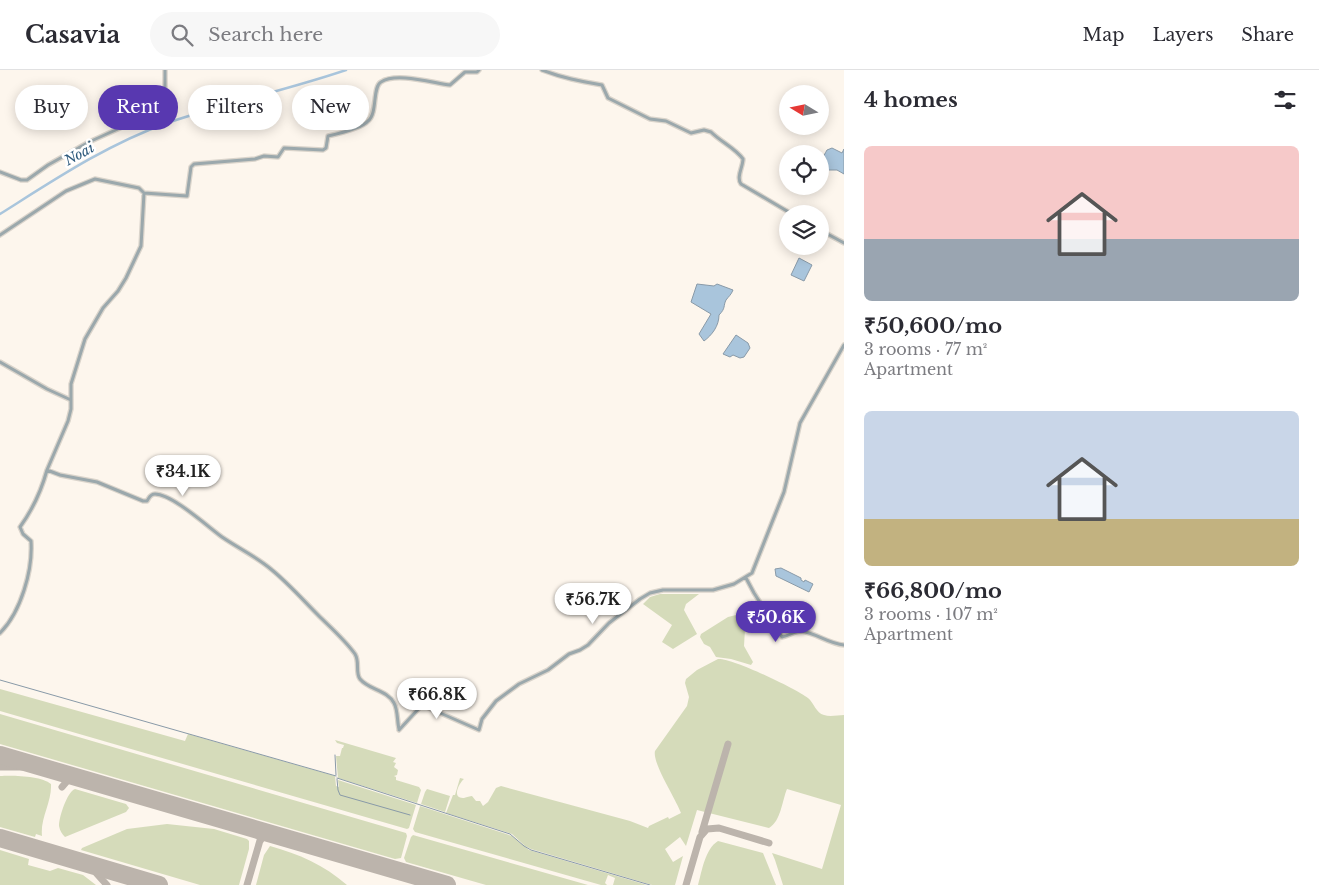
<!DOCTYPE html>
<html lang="en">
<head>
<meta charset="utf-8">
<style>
  body { margin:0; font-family:"Libre Baskerville",serif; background:#f7f7f7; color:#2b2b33; height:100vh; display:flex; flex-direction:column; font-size:19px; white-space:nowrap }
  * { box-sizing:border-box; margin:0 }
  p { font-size:16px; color:#7c7c81 }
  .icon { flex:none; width:28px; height:28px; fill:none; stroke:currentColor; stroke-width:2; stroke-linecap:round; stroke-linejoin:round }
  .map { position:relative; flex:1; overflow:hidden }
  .drawer { display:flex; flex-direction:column; background:#fff; width:475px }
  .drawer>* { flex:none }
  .top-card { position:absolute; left:15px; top:15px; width:475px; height:45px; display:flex; gap:10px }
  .needle { width:32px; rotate:280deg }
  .buttons { position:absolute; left:779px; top:15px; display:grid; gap:10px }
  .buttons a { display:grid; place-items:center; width:50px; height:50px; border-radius:50%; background:#fff; box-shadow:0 2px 12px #0003; font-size:25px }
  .price { position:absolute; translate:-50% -42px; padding:0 11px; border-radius:18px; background:#fff; color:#222; font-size:16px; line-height:32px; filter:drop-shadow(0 1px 2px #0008) }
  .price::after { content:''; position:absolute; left:50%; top:30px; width:15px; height:11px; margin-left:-8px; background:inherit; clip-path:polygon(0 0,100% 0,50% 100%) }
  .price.on { background:#5838b0; color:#fff }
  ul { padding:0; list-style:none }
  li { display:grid; align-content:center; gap:10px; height:265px; padding:0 20px }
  li span { display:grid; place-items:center; height:155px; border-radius:8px; color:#555 }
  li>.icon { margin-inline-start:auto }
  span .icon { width:90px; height:90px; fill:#fffc; stroke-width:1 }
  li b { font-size:21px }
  h2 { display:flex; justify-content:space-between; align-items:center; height:60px; padding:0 20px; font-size:21px }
  .chip { padding:0 18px; border-radius:22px; background:#fff; box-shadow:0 2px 12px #0003; font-size:18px; line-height:45px }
  .chip.on { background:#5838b0; color:#fff }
  header { display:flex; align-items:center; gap:30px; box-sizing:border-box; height:70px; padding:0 25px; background:#fff; border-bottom:1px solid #e1e1e2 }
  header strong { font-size:24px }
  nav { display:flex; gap:28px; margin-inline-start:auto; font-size:18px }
  .search { width:350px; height:45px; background:#f7f7f7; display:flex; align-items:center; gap:12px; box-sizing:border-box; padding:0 18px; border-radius:28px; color:#7c7c81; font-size:19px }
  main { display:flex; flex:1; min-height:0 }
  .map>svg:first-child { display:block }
  .green { fill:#d5dbba }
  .water { fill:#a9c5dc; stroke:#899aa8 }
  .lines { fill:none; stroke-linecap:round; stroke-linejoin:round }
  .stream { stroke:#899aa8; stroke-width:1 }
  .canal { stroke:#a9c5dc; stroke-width:2.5 }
  .taxiway { stroke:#bcb4ac; stroke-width:7 }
  .runway { stroke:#bcb4ac; stroke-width:18 }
  .minor-casing { stroke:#dad4cb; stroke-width:5.5 }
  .minor { stroke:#9ba8ac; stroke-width:3 }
  .labels { text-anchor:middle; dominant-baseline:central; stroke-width:5; stroke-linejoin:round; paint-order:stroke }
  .water-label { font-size:14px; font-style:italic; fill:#2e5a7c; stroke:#fff }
</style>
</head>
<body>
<header>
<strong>Casavia</strong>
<div class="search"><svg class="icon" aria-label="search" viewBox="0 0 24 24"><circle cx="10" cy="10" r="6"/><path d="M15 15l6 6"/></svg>Search here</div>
<nav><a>Map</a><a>Layers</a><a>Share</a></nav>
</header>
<main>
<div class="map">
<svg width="844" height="815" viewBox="0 0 844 815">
  <rect width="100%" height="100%" fill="#fdf6ed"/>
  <!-- green -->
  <path class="green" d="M 660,524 L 699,524 L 686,534 L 684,540 L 697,564 L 673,579 L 662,572 L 672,555 L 643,534 L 650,527 Z
    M 736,545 L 745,559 L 744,576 L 753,592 L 751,595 L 731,589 L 716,587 L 710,577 L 704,574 L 700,567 L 701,564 L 728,547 Z
    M 718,589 C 733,588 796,619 808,628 C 814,633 816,643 824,645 C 830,647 838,645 844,645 L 844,815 L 783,815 L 775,790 L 772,783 L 822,799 L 841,735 L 787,719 C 782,731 781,751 769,758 L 697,740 L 686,776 L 680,767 L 665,779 L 673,792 L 683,786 L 675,815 L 652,815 L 531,779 L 525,776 L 512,764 L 446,743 L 453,725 L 455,725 L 460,708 L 464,709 C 459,713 451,729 464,728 C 467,727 470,726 472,726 L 476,731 L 480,731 L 483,736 L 488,732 L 496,718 L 501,716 L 630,751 L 648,758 L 649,756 L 668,747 L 669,749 L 681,743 C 676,729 652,693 655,681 L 687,636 L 689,627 L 685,613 L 686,609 L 697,600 Z
    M 0,619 L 185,671 L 188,664 L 335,706 L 336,716 L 339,717 L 338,710 L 416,735 L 409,758 L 407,759 L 0,641 Z
    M 0,644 L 406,763 L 407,766 L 401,788 L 395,789 L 0,674 Z
    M 335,670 L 396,688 L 393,692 L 396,693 L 394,697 L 398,700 L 397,705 L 394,706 L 396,707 L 396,710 L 419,717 L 421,720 L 417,733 L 338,708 L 336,686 L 340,686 L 342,678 L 343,678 L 344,675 L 337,673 Z
    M 0,706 C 13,705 42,706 51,714 C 52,732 40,748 42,766 L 36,764 L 35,767 L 0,757 Z
    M 75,719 L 126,734 L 129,738 L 126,742 L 65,767 C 62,764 60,761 59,756 C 59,747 67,722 75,719 Z
    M 427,719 L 450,726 L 445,742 L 421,734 L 425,722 Z
    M 420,736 L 512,766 L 529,780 L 647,815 L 613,815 L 615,808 L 608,805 L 605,813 L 607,815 L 601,815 L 415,762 L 413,759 Z
    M 167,754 L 214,759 L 247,769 L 249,771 L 249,779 L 239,815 L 200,815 L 81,780 L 82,778 L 127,759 Z
    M 413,765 L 588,815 L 486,815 L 406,792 L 404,788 L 411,767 Z
    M 718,771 L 763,783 L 776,815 L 698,815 C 702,801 705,779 718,771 Z
    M 270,776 C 299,784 324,795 347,815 L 256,815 L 264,785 Z
    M 0,780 L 29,789 L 28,795 L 50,801 L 58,798 L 83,805 L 96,815 L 0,815 Z"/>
  <!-- water -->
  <path class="water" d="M 832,78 L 842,83 L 844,79 L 844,104 L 837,100 L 820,100 C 820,92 823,87 827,80 Z
    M 799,188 L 812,195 L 804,211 L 791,205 Z
    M 697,214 L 714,216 L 717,214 L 733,220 C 731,225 729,226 726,230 C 723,236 726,238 719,245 C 719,256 712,265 704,271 L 699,264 L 711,244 L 691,232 Z
    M 736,265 L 748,273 L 750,278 L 744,287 L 740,288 L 733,285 L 730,287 L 723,284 Z
    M 781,498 L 801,508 L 801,510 L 804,512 L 805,510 L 813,514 L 809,522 L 776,506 L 775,499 Z"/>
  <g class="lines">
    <!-- stream -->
    <path class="stream" d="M 0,610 L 336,706
      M 335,685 L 336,705
      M 337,708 L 510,764 L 524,776 L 531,780 L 650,815
      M 337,709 L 338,720 L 340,725 L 410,745"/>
    <!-- canal -->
    <path class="canal" d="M 0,144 C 54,110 106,75 167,53 C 226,33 287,20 346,0"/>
    <!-- taxiway -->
    <path class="taxiway" d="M 0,697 L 30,697 L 51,700
      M 62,717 L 68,710 L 79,708
      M 702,762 L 728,674
      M 260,771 L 264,765 L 270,764
      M 107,815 L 97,804 L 101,799 L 111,801
      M 247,815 L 261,767 L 260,762 L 257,760
      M 686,815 L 700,767 L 707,759 L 719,758 L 769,773"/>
    <!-- runway -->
    <path class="runway" d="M 0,685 L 447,815
      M 0,768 L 159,815"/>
    <!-- minor casing -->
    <g class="minor-casing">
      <path id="minor" d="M 542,0 C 563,8 579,11 602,15 L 608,28 L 650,49 L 666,51 L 691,63 L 704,60 L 711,62 C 721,72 735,78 743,89 C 743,97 736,107 741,114 L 792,144
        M 0,102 L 21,110 L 27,110 L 48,95 L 89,72 L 162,39 L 165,33 L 165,0
        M 820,160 L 844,173
        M 0,165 L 66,121 L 95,109 L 139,118 L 144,123
        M 0,292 L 47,319 L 71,330
        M 47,400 L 68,351 L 71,339 L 71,314 L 85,269 L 103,238 L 118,221 L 126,208 L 141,176 L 144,123 L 187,126 L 191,97 L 194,94 L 255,89 L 264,86 L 278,87 L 284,78 L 323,80 L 326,78 L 328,66 C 337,64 362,58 368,51 C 378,43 372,17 381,12 C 396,2 433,13 450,15 L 465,2 L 477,2 L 479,0
        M 746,508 L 754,523 L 782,567 C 789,566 794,561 801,561 C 816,563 829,574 844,575
        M 0,563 C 21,542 33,500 31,471 L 23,464 L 20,457 C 33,439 41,422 47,400 L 60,405 L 97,412 L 143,431 L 147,431 C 149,428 150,424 155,424 C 172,424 207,456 222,467 C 238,478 257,487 272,500 C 289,514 303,530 318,545 C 330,557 345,570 355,584 C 360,592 355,602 360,609 C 369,620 387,620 394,633 C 398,640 397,651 399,659
        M 399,660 L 422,635 L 479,660 L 482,649 L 496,631 L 519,614 L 548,600 L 569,584 L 580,580 L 588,575 L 609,553 L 640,529 L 650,523 L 663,520 L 713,520 L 734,514 L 752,503 L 784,422 L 800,353 L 844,275"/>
    </g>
    <!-- minor -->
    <use href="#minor" class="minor"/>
  </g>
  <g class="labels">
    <!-- water labels -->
    <g class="water-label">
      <text transform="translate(79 84) rotate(-29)">Noai</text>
    </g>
  </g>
</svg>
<div class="buttons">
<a><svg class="needle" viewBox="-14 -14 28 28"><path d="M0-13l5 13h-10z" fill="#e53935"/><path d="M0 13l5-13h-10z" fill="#7c7c81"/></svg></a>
<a><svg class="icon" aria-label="locate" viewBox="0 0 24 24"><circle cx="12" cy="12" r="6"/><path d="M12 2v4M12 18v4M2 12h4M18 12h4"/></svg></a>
<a><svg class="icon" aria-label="layers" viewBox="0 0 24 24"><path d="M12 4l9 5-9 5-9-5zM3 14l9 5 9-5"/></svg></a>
</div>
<b class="price" style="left:183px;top:427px">₹34.1K</b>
<b class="price" style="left:593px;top:555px">₹56.7K</b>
<b class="price on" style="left:776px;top:573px">₹50.6K</b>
<b class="price" style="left:437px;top:650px">₹66.8K</b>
<div class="top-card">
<a class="chip">Buy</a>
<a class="chip on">Rent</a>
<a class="chip">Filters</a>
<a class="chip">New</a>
</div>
</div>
<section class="drawer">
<h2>4 homes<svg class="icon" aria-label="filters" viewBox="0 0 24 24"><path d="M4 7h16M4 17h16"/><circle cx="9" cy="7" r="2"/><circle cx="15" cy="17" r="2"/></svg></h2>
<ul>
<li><span style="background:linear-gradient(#f6c9c9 60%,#9aa5b1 0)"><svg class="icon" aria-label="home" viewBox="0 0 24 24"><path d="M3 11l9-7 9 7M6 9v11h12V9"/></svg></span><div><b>₹50,600/mo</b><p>3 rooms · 77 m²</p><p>Apartment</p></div></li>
<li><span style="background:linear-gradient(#c9d6e8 70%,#c2b280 0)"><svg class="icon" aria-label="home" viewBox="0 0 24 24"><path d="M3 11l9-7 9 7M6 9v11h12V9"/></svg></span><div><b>₹66,800/mo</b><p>3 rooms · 107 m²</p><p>Apartment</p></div></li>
</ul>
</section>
</main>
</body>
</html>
